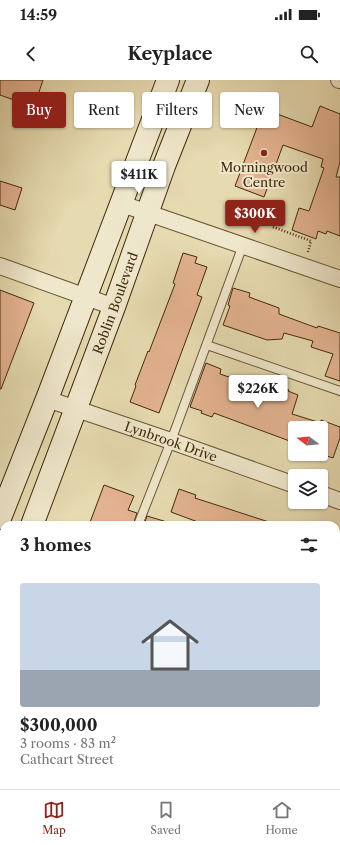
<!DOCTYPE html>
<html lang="en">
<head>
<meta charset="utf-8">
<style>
  body { margin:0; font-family:"Libre Caslon Text",serif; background:#f6f6f6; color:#222; height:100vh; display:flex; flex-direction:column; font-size:15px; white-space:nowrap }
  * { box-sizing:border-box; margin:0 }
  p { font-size:13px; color:#767676 }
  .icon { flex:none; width:22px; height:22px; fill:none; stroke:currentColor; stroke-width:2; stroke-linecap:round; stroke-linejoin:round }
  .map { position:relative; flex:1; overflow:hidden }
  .details { position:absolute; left:0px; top:441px; width:340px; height:268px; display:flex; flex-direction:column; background:#fff; border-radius:12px 12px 0 0; box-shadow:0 1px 3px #0004 }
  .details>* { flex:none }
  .banner { position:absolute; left:12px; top:12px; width:316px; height:36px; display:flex; gap:8px }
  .needle { width:26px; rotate:286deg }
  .controls { position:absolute; left:288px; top:341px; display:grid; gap:8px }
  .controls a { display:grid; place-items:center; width:40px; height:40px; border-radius:4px; background:#fff; box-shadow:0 1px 3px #0004; font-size:20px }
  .price { position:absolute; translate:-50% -34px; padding:0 9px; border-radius:4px; background:#fff; color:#222; font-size:13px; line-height:26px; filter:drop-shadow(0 1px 2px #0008) }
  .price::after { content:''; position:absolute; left:50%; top:24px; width:12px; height:9px; margin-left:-6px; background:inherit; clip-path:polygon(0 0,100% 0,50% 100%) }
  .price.active { background:#8f2418; color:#fff }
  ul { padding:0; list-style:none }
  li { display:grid; align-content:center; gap:8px; height:212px; padding:0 20px }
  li+li { border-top:1px solid #e0e0e0 }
  li span { display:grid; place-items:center; height:124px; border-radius:4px; color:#555 }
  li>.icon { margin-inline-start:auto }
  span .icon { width:72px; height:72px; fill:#fffc; stroke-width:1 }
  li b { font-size:17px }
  h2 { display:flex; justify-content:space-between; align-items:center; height:48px; padding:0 20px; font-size:17px }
  .pill { padding:0 14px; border-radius:4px; background:#fff; box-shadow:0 1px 3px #0004; font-size:14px; line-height:36px }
  .pill.active { background:#8f2418; color:#fff }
  .status { display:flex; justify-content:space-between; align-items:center; height:28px; padding:0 20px; background:#fff; direction:ltr }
  .status svg { height:11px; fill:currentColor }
  header { display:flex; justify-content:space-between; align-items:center; height:52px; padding:0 20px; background:#fff; font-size:18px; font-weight:700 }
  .tab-bar { display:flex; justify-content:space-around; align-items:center; height:56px; border-top:1px solid #e0e0e0; background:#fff; font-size:11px; color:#767676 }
  .tab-bar a { display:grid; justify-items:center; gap:2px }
  .tab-bar .active { color:#8f2418 }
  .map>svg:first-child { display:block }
  .building { fill:#e3b290; stroke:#412b0b }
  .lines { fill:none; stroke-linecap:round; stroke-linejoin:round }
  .lane-casing { stroke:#6a5734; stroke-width:10 }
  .street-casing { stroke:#6a5734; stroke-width:18 }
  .secondary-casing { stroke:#412b0b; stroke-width:24 }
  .path { stroke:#412b0b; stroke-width:2.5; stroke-dasharray:1 2; stroke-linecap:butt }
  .lane { stroke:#efe7cc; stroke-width:8 }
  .street { stroke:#efe7cc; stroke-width:16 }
  .secondary { stroke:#efe7cc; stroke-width:22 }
  .poi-dot { fill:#8f2418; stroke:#efe7cc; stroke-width:1.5 }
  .labels { text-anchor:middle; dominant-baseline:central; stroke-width:4; stroke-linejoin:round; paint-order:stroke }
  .poi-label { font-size:13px; fill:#412b0b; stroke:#efe7cc }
  .street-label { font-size:13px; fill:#412b0b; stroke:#efe7cc }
</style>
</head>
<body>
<div class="status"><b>14:59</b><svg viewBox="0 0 49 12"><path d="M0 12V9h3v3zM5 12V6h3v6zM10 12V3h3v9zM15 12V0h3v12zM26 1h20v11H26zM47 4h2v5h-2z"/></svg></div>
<header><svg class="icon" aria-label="back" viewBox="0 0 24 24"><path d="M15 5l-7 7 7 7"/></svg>Keyplace<svg class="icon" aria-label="search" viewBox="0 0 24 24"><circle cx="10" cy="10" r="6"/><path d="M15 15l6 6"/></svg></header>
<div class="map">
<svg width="340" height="709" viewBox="0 0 340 709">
  <rect width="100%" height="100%" fill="#e6dab0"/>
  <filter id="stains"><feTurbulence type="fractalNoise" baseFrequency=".005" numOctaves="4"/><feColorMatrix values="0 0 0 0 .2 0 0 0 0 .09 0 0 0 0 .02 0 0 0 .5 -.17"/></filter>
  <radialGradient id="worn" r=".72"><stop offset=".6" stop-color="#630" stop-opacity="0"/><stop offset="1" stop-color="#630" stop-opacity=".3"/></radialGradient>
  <!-- building -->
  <path class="building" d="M 0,0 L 43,0 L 34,27 L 0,15 Z
    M 320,26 L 340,34 L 340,82 L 336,97 L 340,97 L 340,156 L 327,151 L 326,154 L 318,151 L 316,159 L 292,150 L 299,128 L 309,131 L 324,88 L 321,87 L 323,79 L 283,65 L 264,117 L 235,106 L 264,29 L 312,47 Z
    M 0,101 L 22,108 L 15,130 L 0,125 Z
    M 183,173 L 197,177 L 195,183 L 207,187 L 197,215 L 202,217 L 159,333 L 130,322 L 136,306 L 135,305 L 148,271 L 149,272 L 175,204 L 173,203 Z
    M 233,208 L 250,213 L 249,217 L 279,228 L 279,234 L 317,248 L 318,246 L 340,253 L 340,301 L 325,296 L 333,274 L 311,267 L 313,261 L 284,253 L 282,259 L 267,260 L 223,245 L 230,226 L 228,225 Z
    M 0,210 L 34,223 L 1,309 L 0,309 Z
    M 206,283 L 221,289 L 220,294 L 232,298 L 231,301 L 272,317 L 276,306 L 289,310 L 288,311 L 298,315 L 292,334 L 321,343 L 321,340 L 340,347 L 340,358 L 333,378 L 321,374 L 321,348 L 295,348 L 295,363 L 214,333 L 212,337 L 201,333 L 202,331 L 190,327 Z
    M 104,405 L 134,416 L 128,430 L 137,433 L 133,445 L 89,445 Z
    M 179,409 L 196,415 L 195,418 L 272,443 L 272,445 L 206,445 L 171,432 Z
    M 147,436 L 167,442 L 166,445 L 144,445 Z"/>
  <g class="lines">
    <!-- lane casing -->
    <g class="lane-casing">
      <path id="lane" d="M 207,265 L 340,311
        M 138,445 L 171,361 L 243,165
        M 336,531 L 340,532
        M 0,660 L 4,662
        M 193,705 L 204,709
        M 38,709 L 39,705"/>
    </g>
    <!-- street casing -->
    <g class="street-casing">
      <g id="street">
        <path d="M 339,0 L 340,0"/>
        <path d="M 122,124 L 340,199"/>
        <path d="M 0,186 L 114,227"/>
        <path id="s1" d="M 47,319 L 171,361 L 295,405"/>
        <path d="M 321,414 L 340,421"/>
      </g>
    </g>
    <!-- secondary casing -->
    <g class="secondary-casing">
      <g id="secondary">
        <path d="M 0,438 L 47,319 L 168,0"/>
        <path id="s2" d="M 32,445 L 114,227 L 164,86 L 198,0"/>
        <path d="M 0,528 L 4,517"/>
        <path d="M 336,644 L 340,645"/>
      </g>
    </g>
    <!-- path -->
    <path class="path" d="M 273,147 L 311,161 L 308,172"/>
    <!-- lane -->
    <use href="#lane" class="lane"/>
    <!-- street -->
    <use href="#street" class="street"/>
    <!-- secondary -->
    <use href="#secondary" class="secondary"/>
  </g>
  <!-- markers -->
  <circle class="poi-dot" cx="264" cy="73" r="4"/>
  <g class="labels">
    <!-- poi labels -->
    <g class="poi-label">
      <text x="264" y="87">Morningwood<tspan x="264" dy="15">Centre</tspan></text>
    </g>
    <!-- street labels -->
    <g class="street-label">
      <text stroke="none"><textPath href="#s2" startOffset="237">Roblin Boulevard</textPath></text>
      <text stroke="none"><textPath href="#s1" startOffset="131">Lynbrook Drive</textPath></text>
    </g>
  </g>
  <rect width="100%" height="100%" filter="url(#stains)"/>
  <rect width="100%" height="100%" fill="url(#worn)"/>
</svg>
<div class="controls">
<a><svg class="needle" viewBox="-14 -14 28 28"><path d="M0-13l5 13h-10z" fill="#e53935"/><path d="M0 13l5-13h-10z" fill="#767676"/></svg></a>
<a><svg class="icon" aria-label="layers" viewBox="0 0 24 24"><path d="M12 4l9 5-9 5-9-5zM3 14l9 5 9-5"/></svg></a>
</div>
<b class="price" style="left:139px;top:115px">$411K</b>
<b class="price active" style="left:255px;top:154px">$300K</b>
<b class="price" style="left:258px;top:329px">$226K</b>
<div class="banner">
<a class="pill active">Buy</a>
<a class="pill">Rent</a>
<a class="pill">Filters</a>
<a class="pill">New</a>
</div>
<section class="details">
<h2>3 homes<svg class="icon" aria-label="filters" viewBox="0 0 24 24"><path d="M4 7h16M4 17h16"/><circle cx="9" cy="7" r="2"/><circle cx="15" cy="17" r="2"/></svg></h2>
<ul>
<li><span style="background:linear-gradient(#c9d6e8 70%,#9aa5b1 0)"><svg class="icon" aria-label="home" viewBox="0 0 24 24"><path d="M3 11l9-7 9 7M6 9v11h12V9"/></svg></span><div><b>$300,000</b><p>3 rooms · 83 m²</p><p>Cathcart Street</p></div></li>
</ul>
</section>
</div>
<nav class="tab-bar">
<a class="active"><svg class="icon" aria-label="map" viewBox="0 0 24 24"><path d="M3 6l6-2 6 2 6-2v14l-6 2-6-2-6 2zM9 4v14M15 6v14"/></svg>Map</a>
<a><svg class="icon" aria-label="saved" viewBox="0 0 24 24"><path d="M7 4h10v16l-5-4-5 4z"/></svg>Saved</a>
<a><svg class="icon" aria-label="home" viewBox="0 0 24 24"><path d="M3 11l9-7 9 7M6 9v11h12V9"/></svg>Home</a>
</nav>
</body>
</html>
